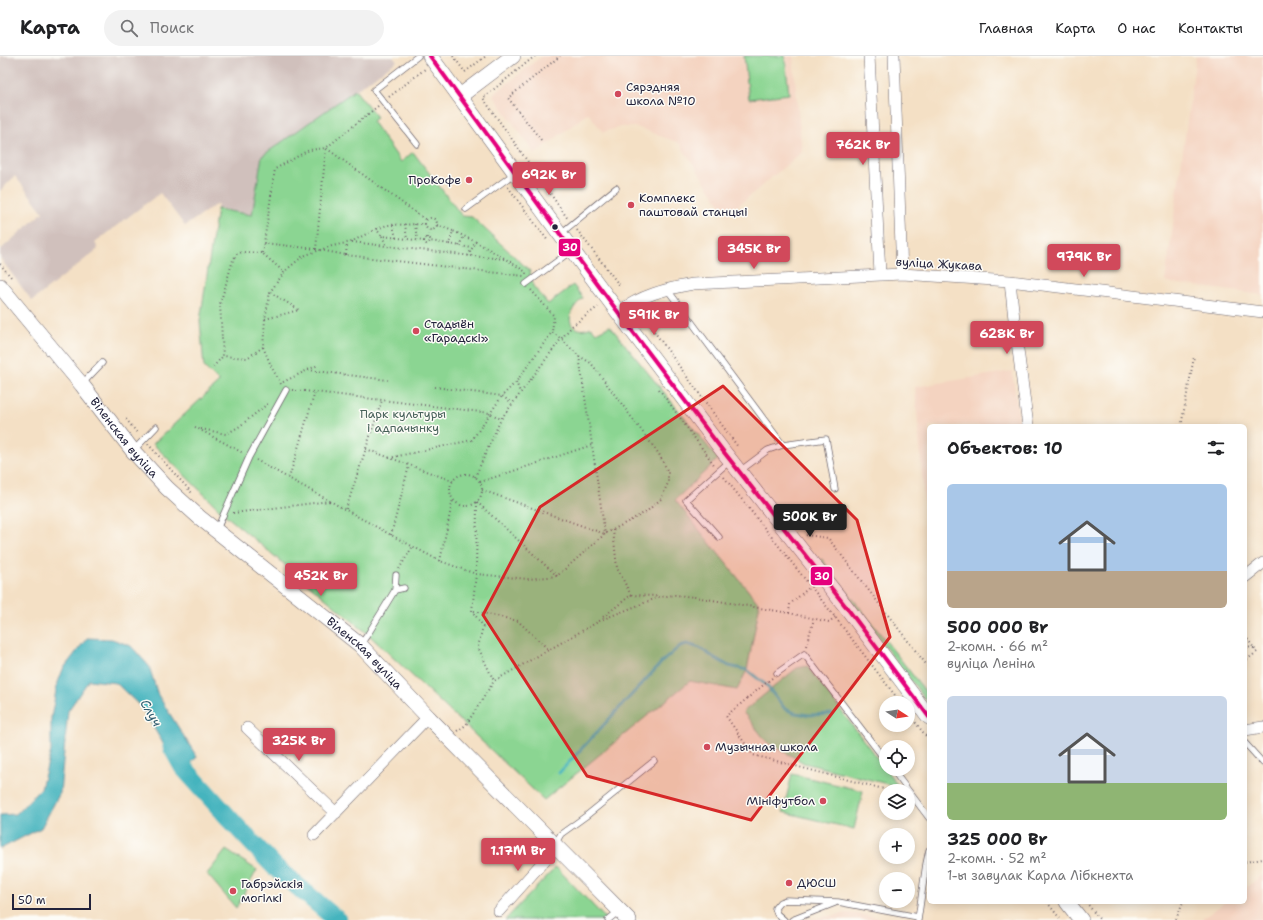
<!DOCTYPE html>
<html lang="ru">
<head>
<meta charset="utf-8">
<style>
  body { margin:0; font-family:"Shantell Sans",sans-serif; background:#f2f2f2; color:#202124; height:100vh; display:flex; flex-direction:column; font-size:15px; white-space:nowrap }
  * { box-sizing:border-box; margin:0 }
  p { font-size:13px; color:#757577 }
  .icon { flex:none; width:22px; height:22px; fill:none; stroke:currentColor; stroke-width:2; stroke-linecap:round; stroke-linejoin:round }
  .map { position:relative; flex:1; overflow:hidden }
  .side { position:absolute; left:927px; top:368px; width:320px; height:480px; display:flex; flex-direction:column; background:#fff; border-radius:6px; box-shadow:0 2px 10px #0003 }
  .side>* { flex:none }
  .needle { width:26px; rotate:102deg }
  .buttons { position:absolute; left:879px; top:640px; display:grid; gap:8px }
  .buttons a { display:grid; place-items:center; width:36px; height:36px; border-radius:50%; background:#fff; box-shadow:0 2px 10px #0003; font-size:20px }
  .scale { position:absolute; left:12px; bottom:10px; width:79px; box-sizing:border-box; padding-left:4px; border:2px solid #22223b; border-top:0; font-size:11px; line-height:14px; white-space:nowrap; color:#22223b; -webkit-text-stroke:3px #fdfcf7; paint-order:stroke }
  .price { position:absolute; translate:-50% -34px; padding:0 9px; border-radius:4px; background:#d1495b; color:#fff; font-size:13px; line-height:26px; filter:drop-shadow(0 1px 2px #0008) }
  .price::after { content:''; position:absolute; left:50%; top:24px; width:12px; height:9px; margin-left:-6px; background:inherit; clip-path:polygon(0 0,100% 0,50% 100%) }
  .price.current { background:#222; color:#fff }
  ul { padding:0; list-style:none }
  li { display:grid; align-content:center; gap:8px; height:212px; padding:0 20px }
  li span { display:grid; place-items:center; height:124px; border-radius:6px; color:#555 }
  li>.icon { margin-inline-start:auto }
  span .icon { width:72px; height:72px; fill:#fffc; stroke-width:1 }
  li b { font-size:17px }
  h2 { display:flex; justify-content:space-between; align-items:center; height:48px; padding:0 20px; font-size:17px }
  header { display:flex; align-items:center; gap:24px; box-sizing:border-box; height:56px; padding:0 20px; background:#fff; border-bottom:1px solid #e0e0e0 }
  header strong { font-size:19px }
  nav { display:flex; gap:22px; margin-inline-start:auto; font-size:14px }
  .search { width:280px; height:36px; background:#f2f2f2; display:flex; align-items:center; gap:10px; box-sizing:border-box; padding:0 14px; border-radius:22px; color:#757577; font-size:15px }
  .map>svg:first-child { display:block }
  .built { fill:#f4d3c0 }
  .industrial { fill:#d0c0bc }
  .green { fill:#8bd592; stroke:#567c66 }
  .water { fill:#44b4be; stroke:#336b7c }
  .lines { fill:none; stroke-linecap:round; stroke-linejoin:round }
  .stream { stroke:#44b4be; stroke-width:3 }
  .river { stroke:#44b4be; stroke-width:19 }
  .service-casing { stroke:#6c646b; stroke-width:7 }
  .minor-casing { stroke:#6c646b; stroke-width:12 }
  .secondary-casing { stroke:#6c646b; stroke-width:16 }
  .path { stroke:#6c646b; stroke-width:2; stroke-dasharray:1 3; stroke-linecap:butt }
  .service { stroke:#fff; stroke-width:5.5 }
  .minor { stroke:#fff; stroke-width:11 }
  .secondary { stroke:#fff; stroke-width:15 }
  .bus-1-casing { stroke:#fdfcf7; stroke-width:7 }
  .bus-1 { stroke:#e5007d; stroke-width:4 }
  .marked { fill:#d62828; fill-opacity:0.2; stroke:#d62828; stroke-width:3; stroke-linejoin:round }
  .poi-dot { fill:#d1495b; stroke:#fdfcf7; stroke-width:1.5 }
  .bus-dot { fill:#22223b; stroke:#fdfcf7; stroke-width:1.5 }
  .labels { text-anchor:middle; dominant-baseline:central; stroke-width:3; stroke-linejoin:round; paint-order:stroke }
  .poi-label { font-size:12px; fill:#22223b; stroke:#fdfcf7; text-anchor:start }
  .street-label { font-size:12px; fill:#22223b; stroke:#fdfcf7 }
  .park-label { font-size:12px; fill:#476159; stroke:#fdfcf7 }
  .water-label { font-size:13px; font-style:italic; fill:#305c6f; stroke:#fdfcf7 }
  .line-badge { stroke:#fdfcf7; stroke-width:1.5 }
  .badge-label { font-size:11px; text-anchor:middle; font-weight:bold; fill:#fff }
</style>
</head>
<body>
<header>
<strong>Карта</strong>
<div class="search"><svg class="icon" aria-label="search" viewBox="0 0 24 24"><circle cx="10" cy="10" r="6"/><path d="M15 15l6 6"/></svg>Поиск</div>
<nav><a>Главная</a><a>Карта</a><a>О нас</a><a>Контакты</a></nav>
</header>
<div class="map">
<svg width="1263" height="864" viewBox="0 0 1263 864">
  <rect width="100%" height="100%" fill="#fdfcf7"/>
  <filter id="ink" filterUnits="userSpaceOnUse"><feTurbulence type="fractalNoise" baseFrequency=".025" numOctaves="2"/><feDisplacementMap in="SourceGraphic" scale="8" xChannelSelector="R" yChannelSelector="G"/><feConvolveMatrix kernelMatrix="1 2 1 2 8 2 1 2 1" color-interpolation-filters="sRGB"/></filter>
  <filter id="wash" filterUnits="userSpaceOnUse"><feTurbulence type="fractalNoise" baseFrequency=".012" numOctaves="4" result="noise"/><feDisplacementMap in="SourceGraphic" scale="16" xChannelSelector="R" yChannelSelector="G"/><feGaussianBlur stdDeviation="0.9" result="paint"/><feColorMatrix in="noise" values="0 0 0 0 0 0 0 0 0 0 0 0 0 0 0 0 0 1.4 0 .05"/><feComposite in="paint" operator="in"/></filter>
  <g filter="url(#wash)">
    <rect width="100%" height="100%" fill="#f4e0c5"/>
    <!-- built -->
    <path class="built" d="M 542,0 L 793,0 L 802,96 L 727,159 L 679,87 L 637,71 L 621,71 L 603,76 L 588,57 L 535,98 L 493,39 Z
      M 1196,0 L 1263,0 L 1263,239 L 1165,226 Z
      M 1012,315 L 1020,370 L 929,370 L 929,469 L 926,469 L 915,331 Z
      M 1263,819 L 1263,864 L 1201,864 L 1225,846 L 1245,846 L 1245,832 Z
      M 847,857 L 863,859 L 893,864 L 805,864 Z"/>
    <!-- industrial -->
    <path class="industrial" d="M 1,0 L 393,0 L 397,5 L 262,100 L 252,159 L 217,153 L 218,147 L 185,170 L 160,137 L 95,186 L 98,193 L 32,245 L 0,202 L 0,194 L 43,156 L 15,120 L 0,135 L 0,2 Z"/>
    <!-- green -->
    <path class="green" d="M 744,0 L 785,0 L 789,38 L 749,43 Z
      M 355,34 L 377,61 L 372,65 L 401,106 L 413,96 L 462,160 L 472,161 L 530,215 L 533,230 L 548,248 L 573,229 L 583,242 C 578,247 573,251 571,258 C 567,272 580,277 591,271 L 596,277 L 610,270 L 718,403 L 675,444 L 759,548 L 759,552 L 747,614 L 737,634 L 690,625 L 544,744 L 368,578 L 224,458 L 153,388 L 219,326 L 204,311 L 200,265 L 217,153 L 252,159 L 262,100 Z
      M 822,503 L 929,640 L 929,648 L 819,505 Z
      M 807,610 L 899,731 L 804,707 L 767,686 L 743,656 L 797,612 Z
      M 792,718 L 863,735 L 854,773 L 783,756 Z
      M 226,794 L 257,814 L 236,852 L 207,818 Z
      M 556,811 L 607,864 L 505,864 Z"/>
    <!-- water -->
    <path class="water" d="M 87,582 L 112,583 L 131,590 L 149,610 L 158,639 L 197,701 L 181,718 L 142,652 L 116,627 L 89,624 L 68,655 L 60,737 L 41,772 L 0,793 L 0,759 L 16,758 L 41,732 L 51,695 L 51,662 L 57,629 L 63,613 Z"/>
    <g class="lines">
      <!-- stream -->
      <path class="stream" d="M 559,717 L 663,605 L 680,590 L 687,588 L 700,592 L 713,601 L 729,610 L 747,614 L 766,629 L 785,653 L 795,657 L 809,659 L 832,658"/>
      <!-- river -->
      <path class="river" d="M 172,691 L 183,711 L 238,772 L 275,811 L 337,864"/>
    </g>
  </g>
  <g filter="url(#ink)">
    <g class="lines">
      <!-- service casing -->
      <g class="service-casing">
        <path id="service" d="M 417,88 L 374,34 L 418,0
          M 466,153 L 515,117
          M 560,178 L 616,132
          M 526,228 L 571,195
          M 667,233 L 783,389
          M 82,328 L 102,307
          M 133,395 L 156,371
          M 740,415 L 768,394 L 783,389 L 826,383 L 835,433
          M 217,473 L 249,401 L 286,334
          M 719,481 L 686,444 L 731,404
          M 395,534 L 396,519
          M 360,589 L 368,578 L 395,534 L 404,532
          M 777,617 L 804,598 L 886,705
          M 1245,687 L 1263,707
          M 892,713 L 929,762
          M 555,788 L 561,778 L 586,760 L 654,705
          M 608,864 L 619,855
          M 784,864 L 777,858 L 775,852 L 780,846 L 786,844 L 838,846 L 918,861
          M 792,864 L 835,847
          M 918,864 L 926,808 L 929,794"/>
      </g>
      <!-- minor casing -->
      <g class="minor-casing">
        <path id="minor" d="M 869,0 L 880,218
          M 894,0 L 902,218
          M 1010,225 L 1014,263 L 1028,370
          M 618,256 C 642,239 665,233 693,228 L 902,218 L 1010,225 L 1263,256
          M 1245,521 L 1263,507
          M 247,672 L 336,757
          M 1245,674 L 1263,671
          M 314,779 L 428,661
          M 499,855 L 550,798 L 555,789"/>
      </g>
      <!-- secondary casing -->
      <g class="secondary-casing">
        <g id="secondary">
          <path d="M 430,0 L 560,178 L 624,264 L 723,395 L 847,552 L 929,661"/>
          <path d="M 460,40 L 513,0"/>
          <path id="s1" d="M 0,230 L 82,329 L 133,395 L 167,432 L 199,461 L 360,589 L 428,661 L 629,864"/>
          <path d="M 1067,846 L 1081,864"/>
        </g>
      </g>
      <!-- path -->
      <path class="path" d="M 453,0 L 465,16 L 486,0
        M 535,0 L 483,42 L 568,163
        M 389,41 L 425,13
        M 378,50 L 326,92 L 316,193 L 320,194 L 332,190 L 351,186 L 376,173 L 382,180 L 424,185 L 425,182 L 430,183 L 430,185 L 449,188 L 453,175 C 479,187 502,200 526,216 L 526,220
        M 541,84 L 508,42 L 560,0
        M 508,131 L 548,185
        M425 168a6 6 0 1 1 12 0a6 6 0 1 1-12 0Z
        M 405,168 L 407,183
        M 415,168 L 417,184
        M 393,169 L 396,182
        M 437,169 L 453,175
        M 377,173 L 387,169 L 424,168
        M 577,174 L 620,230
        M 382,180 L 387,190
        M 427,182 L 428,174
        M 424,185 L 424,187 L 426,188 L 428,188 L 430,185
        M 352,186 L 472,200 L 505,203
        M 449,188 L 472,192
        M 459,190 L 464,180
        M 316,193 L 264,187 L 275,113 L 309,94 L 326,92 L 426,164
        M 262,197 L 264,187
        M 346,199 L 347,187
        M 468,200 L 476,185
        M 0,208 L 11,221
        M 531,234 L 554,260 L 552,276
        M 640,256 L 738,391
        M 265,263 L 299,254 L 270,236
        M 263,291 L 247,302 L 223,300 L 220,248 L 233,204 L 237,198 L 242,196 L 262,197 L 284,216
        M 213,311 L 223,300
        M 308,314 L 388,324
        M 283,326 L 318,309
        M 516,326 L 520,336
        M 281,328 L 272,312 L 263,291 L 265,263 L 270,236 L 285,215 L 303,200 L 320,194 L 346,199 L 524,220
        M 435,331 L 502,340 L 512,347
        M 659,333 L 715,410
        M 292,334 L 315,336
        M 126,363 L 138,378
        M 1183,370 L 1182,365 L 1194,301
        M 195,371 L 243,397
        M 201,373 L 226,378 L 240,370 L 270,346
        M 148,388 L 192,437
        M 366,393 L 453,425
        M 389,402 L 472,384 L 502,340 L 516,326 L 552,276 L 561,283 L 572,270 L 598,251
        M 256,404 L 391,479 L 440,505 L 476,518 L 528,523 L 557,520 L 605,478 L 579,300 L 561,283 L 501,363 L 490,357 L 315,336 L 289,422
        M450 434a16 16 0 1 1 32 0a16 16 0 1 1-32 0Z
        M 475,421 L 501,363
        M 724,421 L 835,561 L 901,647
        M 480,426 L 592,389
        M 482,434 L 605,478 L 646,456 L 661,443 L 668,427 L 668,416 L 659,398 L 591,307 L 579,300
        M 477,446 L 476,518 L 472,555 L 483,570 L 478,591 L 494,625
        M 477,446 L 557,520
        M 346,453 L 382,344
        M 233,457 L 330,445
        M 613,474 L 617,512 L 631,539
        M 391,479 L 409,410
        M 806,479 L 828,482 L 929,612
        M 440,505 L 453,443
        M 399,513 L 413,490
        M 474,555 L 518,565 L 549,594
        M 789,557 L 790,548 L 811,530
        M 603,561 L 631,539 L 657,540
        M 1245,580 L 1257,596 L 1245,605
        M 806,590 L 814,563
        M 1245,591 L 1254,592
        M 772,622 L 726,660 L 753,699 L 891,735
        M 908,657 L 929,684
        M 457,675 L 466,669 L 494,625 L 601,564 L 659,541 L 675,539 L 695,541 L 789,557 L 829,566 L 835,561
        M 1245,806 L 1263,803
        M 1047,846 L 1061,864
        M 1086,846 L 1100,864
        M 1176,863 L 1183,846"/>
      <!-- service -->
      <use href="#service" class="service"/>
      <!-- minor -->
      <use href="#minor" class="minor"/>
      <!-- secondary -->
      <use href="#secondary" class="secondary"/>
      <!-- bus-1 casing -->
      <g class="bus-1-casing">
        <path id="bus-1" d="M 430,0 L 560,178 L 624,264 L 723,395 L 847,552 L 929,661"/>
      </g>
      <!-- bus-1 -->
      <use href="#bus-1" class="bus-1"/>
    </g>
  </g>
  <!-- marked area -->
  <path class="marked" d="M 723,330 L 857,464 L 890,581 L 751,764 L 587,720 L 483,559 L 540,451 Z"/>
  <!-- markers -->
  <g class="poi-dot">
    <circle cx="618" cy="38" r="4"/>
    <circle cx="469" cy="124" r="4"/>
    <circle cx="631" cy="149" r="4"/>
    <circle cx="416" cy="275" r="4"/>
    <circle cx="707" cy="691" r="4"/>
    <circle cx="823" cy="745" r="4"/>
    <circle cx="789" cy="827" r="4"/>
    <circle cx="233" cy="835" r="4"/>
  </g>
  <circle class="bus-dot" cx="555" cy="171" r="3.5"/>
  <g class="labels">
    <!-- poi labels -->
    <g class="poi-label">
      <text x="626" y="31">Сярэдняя<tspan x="626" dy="14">школа №10</tspan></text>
      <text x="461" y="124" text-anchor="end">ПроКофе</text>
      <text x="639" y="142">Комплекс<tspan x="639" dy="14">паштовай станцыі</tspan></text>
      <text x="424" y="268">Стадыён<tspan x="424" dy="14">«Гарадскі»</tspan></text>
      <text x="715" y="691">Музычная школа</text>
      <text x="815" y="745" text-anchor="end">Мініфутбол</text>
      <text x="797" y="827">ДЮСШ</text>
      <text x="241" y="828">Габрэйскія<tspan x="241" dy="14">могілкі</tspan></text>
    </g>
    <!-- street labels -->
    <g class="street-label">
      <text transform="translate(939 208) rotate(3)">вуліца Жукава</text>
      <text stroke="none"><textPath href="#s1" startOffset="196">Віленская вуліца</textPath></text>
      <text stroke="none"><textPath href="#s1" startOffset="520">Віленская вуліца</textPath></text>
    </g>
    <!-- park labels -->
    <g class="park-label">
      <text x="403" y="358">Парк культуры<tspan x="403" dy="14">і адпачынку</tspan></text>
    </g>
    <!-- water labels -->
    <g class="water-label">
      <text transform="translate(151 657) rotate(59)">Случ</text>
    </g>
  </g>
  <g class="line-badge">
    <rect x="558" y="182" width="23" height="19" rx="4" fill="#e5007d"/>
    <rect x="810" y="510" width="23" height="20" rx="4" fill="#e5007d"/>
  </g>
  <g class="badge-label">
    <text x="570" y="195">30</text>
    <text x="822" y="524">30</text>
  </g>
</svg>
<div class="buttons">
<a><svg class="needle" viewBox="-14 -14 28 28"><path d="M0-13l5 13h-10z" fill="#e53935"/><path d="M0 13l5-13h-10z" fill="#757577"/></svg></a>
<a><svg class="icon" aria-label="locate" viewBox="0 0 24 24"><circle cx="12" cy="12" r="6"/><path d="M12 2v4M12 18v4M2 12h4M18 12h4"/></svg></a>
<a><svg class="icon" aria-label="layers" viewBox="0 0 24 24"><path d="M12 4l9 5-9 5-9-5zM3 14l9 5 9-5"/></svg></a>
<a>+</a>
<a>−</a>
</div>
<div class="scale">50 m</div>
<b class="price" style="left:863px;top:110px">762K Br</b>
<b class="price" style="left:549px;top:140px">692K Br</b>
<b class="price" style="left:754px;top:214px">345K Br</b>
<b class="price" style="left:1084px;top:222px">979K Br</b>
<b class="price" style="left:654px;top:280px">591K Br</b>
<b class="price" style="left:1007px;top:299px">628K Br</b>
<b class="price current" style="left:810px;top:482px">500K Br</b>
<b class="price" style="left:321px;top:541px">452K Br</b>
<b class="price" style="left:299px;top:706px">325K Br</b>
<b class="price" style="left:518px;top:816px">1.17M Br</b>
<section class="side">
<h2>Объектов: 10<svg class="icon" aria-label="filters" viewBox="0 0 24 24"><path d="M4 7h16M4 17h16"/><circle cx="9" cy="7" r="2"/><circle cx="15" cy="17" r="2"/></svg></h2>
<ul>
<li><span style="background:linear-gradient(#a9c7e8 70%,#b9a48a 0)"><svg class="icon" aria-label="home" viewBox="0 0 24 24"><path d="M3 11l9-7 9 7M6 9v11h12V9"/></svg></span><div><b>500 000 Br</b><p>2-комн. · 66 m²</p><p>вуліца Леніна</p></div></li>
<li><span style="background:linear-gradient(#c9d6e8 70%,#8fb573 0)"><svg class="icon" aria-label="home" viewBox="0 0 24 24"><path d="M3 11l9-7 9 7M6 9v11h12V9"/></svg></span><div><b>325 000 Br</b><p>2-комн. · 52 m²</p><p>1-ы завулак Карла Лібкнехта</p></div></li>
</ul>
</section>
</div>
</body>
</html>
